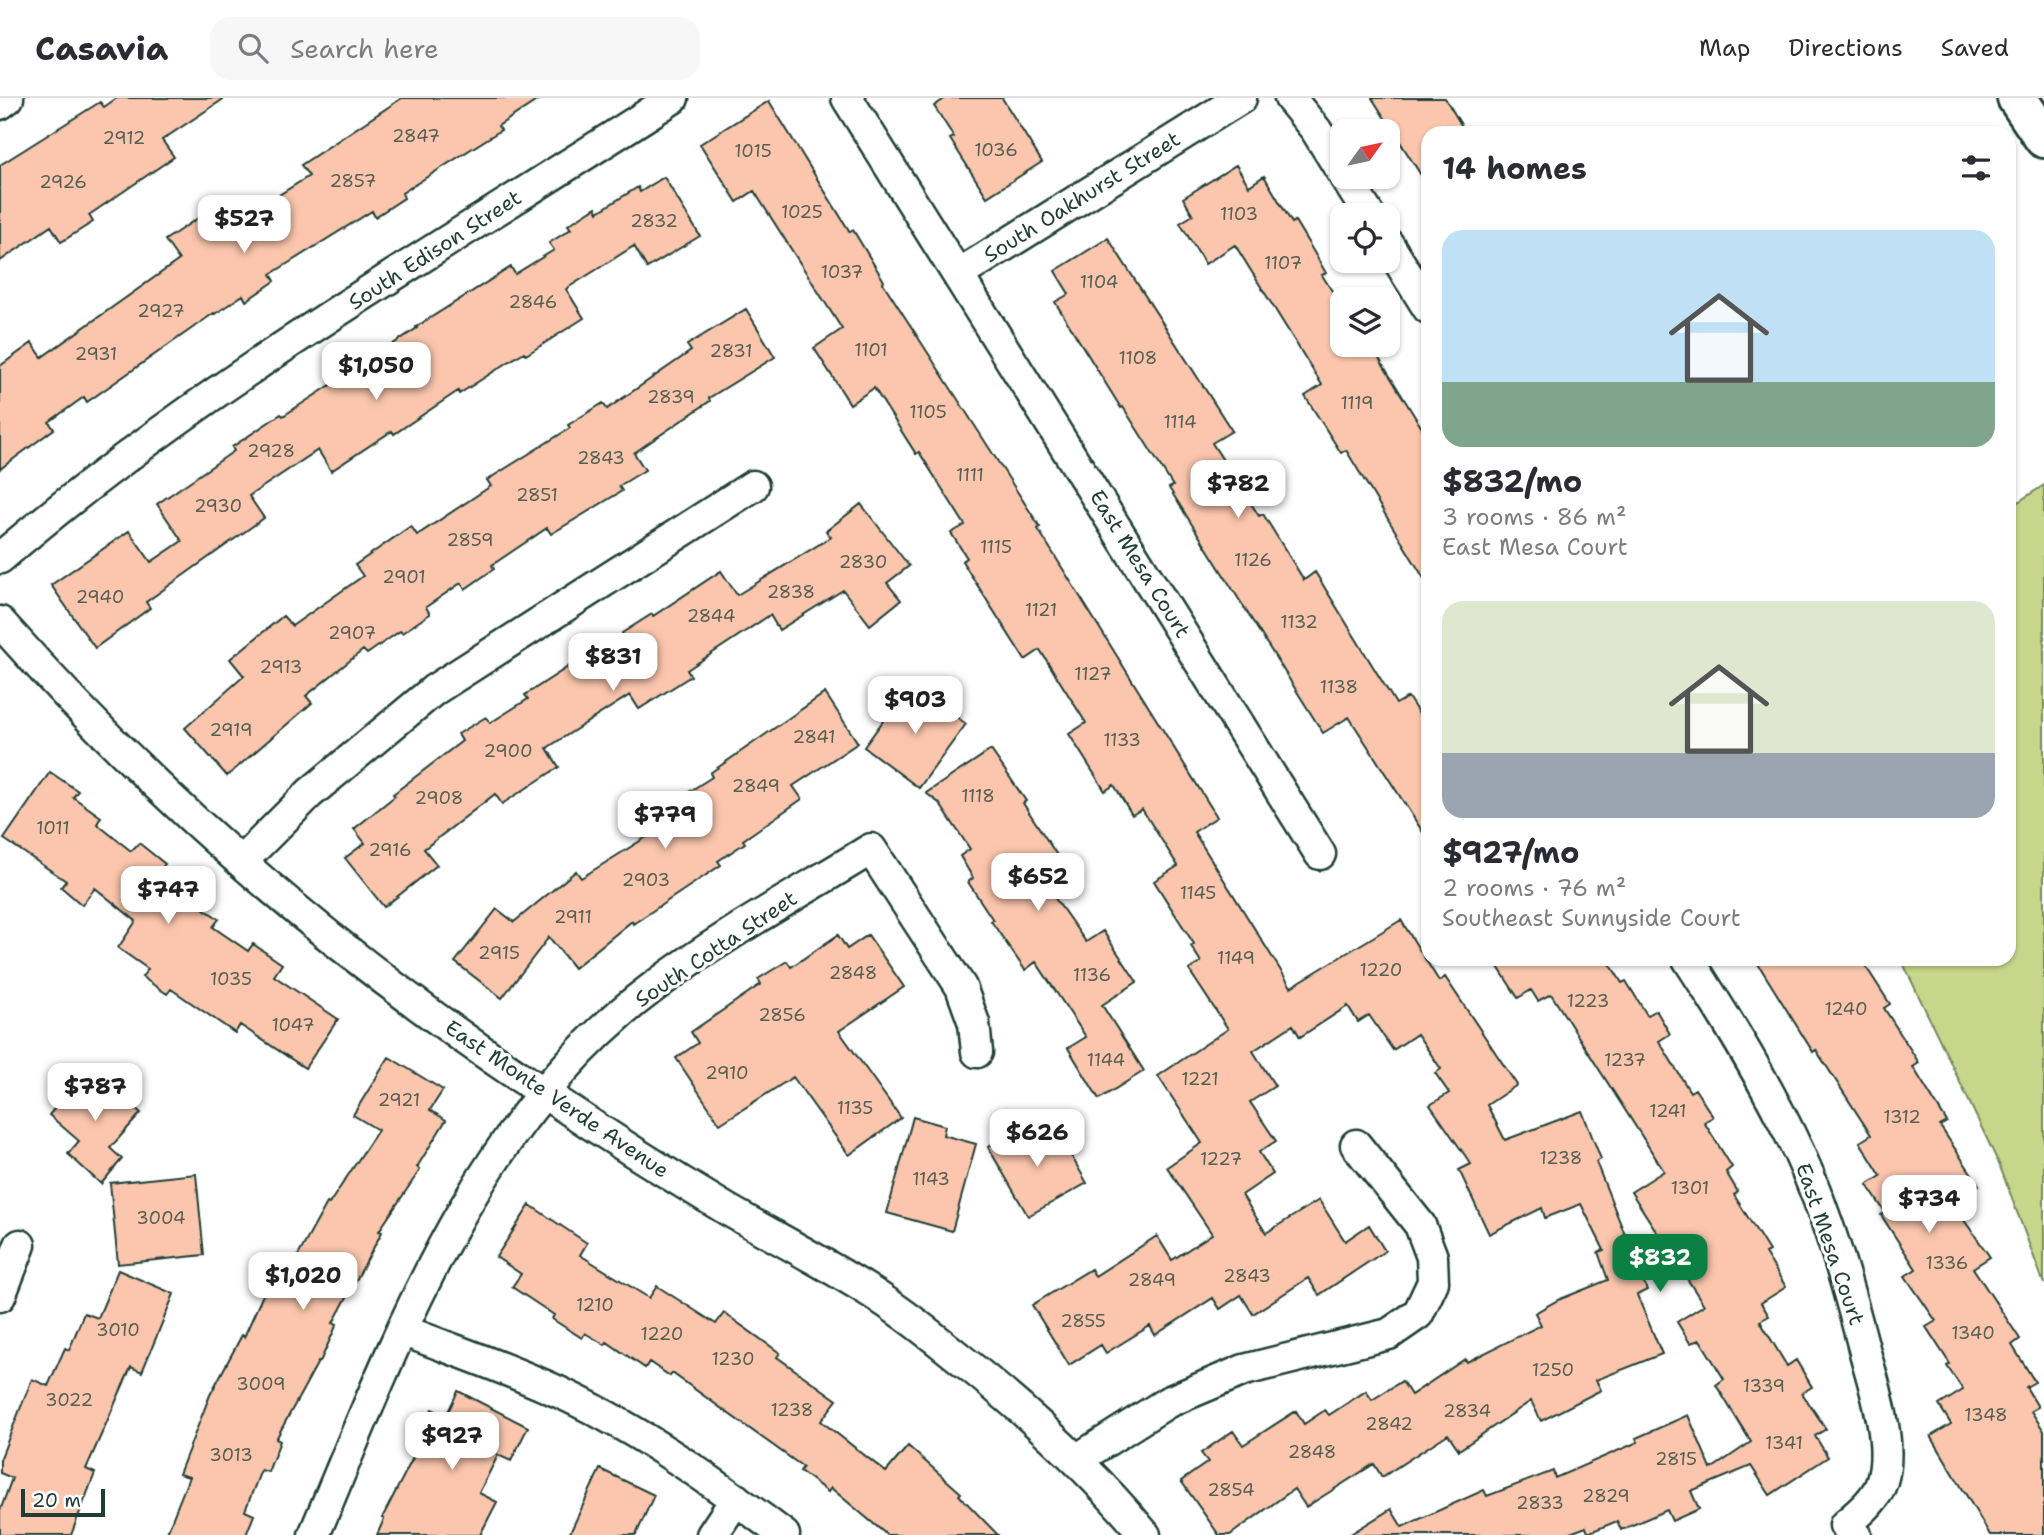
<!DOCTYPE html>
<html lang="en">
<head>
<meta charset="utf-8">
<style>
  body { margin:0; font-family:"Shantell Sans",sans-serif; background:#f7f7f7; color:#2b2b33; height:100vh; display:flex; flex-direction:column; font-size:26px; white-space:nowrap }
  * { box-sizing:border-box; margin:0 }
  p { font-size:23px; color:#7c7c81 }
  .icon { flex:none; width:38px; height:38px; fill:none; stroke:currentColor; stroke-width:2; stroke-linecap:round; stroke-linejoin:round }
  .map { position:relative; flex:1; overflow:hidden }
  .details { position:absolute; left:1421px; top:28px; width:595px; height:840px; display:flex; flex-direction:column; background:#fff; border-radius:21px; box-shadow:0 2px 5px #0004 }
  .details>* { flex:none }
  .needle { width:46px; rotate:57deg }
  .tools { position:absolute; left:1330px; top:21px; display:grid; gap:14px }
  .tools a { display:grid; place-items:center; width:70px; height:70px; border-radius:14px; background:#fff; box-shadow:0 2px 5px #0004; font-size:35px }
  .scale { position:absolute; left:21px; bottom:18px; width:84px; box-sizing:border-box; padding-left:7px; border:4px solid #1f3d34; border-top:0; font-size:19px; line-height:24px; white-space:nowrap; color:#1f3d34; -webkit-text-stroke:5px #fff; paint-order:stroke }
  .price { position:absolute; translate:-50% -60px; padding:0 16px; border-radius:14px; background:#fff; color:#222; font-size:23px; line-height:46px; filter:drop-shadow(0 2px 4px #0008) }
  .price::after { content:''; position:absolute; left:50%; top:42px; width:21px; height:16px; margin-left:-10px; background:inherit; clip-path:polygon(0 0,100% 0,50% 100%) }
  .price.active { background:#0b8043; color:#fff }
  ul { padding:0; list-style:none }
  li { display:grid; align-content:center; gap:14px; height:371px; padding:0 21px }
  li span { display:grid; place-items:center; height:217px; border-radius:21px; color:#555 }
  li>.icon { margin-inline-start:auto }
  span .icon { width:126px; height:126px; fill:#fffc; stroke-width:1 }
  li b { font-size:30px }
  h2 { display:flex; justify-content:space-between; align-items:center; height:84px; padding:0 21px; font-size:30px }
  header { display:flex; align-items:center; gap:42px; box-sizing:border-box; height:98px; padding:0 35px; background:#fff; border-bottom:2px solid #e1e1e2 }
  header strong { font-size:33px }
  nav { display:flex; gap:38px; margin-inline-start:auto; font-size:24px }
  .search { width:490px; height:63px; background:#f7f7f7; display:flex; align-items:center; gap:18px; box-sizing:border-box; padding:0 24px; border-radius:21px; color:#7c7c81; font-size:26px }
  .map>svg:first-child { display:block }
  .green { fill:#c7d68a; stroke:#738a5f; stroke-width:2 }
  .building { fill:#fbc6ad; stroke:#1f3d34; stroke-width:2 }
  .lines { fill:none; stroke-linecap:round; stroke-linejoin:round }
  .street-casing { stroke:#1f3d34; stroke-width:35 }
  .secondary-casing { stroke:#1f3d34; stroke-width:44 }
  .street { stroke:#fff; stroke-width:30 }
  .secondary { stroke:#fff; stroke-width:38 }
  .labels { text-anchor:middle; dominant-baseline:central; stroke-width:6; stroke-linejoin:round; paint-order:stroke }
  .number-label { font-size:18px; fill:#565f52 }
  .street-label { font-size:21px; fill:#1f3d34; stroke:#fff }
</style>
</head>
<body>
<header>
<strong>Casavia</strong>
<div class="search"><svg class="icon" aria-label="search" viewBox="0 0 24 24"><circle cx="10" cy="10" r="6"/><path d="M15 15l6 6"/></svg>Search here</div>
<nav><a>Map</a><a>Directions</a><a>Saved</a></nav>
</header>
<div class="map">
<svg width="2044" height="1437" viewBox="0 0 2044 1437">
  <rect width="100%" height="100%" fill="#fff"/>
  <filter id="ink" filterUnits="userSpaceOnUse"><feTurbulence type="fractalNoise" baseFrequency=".0143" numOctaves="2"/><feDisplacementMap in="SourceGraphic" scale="14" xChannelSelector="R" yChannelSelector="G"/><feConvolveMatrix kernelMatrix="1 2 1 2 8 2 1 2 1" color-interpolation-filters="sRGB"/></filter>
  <g filter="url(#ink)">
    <!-- green -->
    <path class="green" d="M 2044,387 L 2044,1186 L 1999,1066 L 1901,861 L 2009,861 L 2009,410 Z"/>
    <!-- building -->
    <path class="building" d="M 117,0 L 225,0 L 162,42 L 174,59 L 89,117 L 93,124 L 61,144 L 51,128 L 0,163 L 0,67 L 100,4 L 104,9 Z
      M 402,0 L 541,0 L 498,28 L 501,32 L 402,95 L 404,100 L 375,119 L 372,113 L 271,176 L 275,183 L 246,203 L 243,197 L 215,216 L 214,215 L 87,304 L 84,299 L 49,324 L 54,331 L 0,371 L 0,268 L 32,245 L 42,259 L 179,162 L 165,142 L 222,104 L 236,124 L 309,78 L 301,67 Z
      M 946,0 L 1002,0 L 1042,64 L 987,99 L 950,41 L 954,39 L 934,8 Z
      M 1372,0 L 1445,0 L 1466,35 L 1428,35 L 1428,88 Z
      M 769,3 L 850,134 L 853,132 L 884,183 L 883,185 L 1040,429 L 1038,431 L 1217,719 L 1194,734 L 1291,889 L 1401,822 L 1439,883 L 1445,879 L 1517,987 L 1487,1007 L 1505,1042 L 1582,1013 L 1601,1061 L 1596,1064 L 1647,1192 L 1637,1197 L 1662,1256 L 1596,1282 L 1601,1292 L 1541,1323 L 1531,1303 L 1459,1352 L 1448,1336 L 1382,1379 L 1374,1366 L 1306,1409 L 1294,1391 L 1230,1437 L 1219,1437 L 1181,1383 L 1208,1364 L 1201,1355 L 1233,1333 L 1243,1347 L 1296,1313 L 1304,1326 L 1325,1312 L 1329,1317 L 1366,1293 L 1372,1302 L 1402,1283 L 1411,1297 L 1465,1261 L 1467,1264 L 1541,1227 L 1535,1215 L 1558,1202 L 1608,1182 L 1598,1154 L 1604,1152 L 1581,1106 L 1545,1120 L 1542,1110 L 1489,1136 L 1459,1072 L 1471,1066 L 1430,1007 L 1449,995 L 1435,975 L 1441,971 L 1417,936 L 1393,952 L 1369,917 L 1358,924 L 1348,908 L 1300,939 L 1293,927 L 1253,953 L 1275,988 L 1250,1004 L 1276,1043 L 1259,1054 L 1273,1076 L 1242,1097 L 1266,1135 L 1319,1102 L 1345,1143 L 1369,1127 L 1385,1153 L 1319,1197 L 1308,1180 L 1253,1216 L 1241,1197 L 1220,1211 L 1213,1200 L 1155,1237 L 1150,1228 L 1106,1255 L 1101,1247 L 1069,1267 L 1032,1207 L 1091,1171 L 1095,1178 L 1157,1138 L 1172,1162 L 1212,1136 L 1167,1069 L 1202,1045 L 1158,978 L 1228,931 L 1189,872 L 1201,864 L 1191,848 L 1194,846 L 1154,783 L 1178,768 L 1142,711 L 1132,717 L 1114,687 L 1105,693 L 1069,636 L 1086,625 L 1040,552 L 1025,562 L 962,463 L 967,460 L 951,435 L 965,427 L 919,354 L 916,356 L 874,290 L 850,306 L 814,250 L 842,231 L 754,93 L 737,104 L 700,46 Z
      M 1236,67 L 1249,88 L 1264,78 L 1292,125 L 1295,123 L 1312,151 L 1326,175 L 1322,177 L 1342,209 L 1342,247 L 1366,247 L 1372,256 L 1375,254 L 1428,340 L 1428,487 L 1346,352 L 1341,355 L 1305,298 L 1322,287 L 1235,147 L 1205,166 L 1180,125 L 1193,117 L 1183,100 Z
      M 664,79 L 700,138 L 647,170 L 634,148 L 566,191 L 584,220 L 526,257 L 524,254 L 459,296 L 458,293 L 394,336 L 392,333 L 331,373 L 318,352 L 249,398 L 264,420 L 146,504 L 150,510 L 95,550 L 51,487 L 129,433 L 151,464 L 182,443 L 157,406 L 234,353 L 232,349 L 281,316 L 283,318 L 352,273 L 348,268 L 378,249 L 381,254 L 417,230 L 416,229 L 511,169 L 515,176 L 554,152 L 549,145 L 571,131 L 568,127 L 596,109 L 598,114 L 638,89 L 640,94 Z
      M 1108,140 L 1232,333 L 1212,345 L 1259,418 L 1263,416 L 1304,482 L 1315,474 L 1396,606 L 1408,599 L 1428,630 L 1428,742 L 1349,619 L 1323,635 L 1169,390 L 1173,388 L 1123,309 L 1121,310 L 1055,204 L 1069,196 L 1055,173 Z
      M 746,211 L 775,259 L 709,300 L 710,303 L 634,355 L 645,372 L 619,388 L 622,393 L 551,436 L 547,430 L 492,467 L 494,471 L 465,491 L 461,485 L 426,509 L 430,516 L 402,535 L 400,533 L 367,556 L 363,552 L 306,598 L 312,605 L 227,678 L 185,630 L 244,578 L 230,561 L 283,518 L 292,528 L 363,478 L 355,467 L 411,428 L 417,437 L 491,388 L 487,382 L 570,330 L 568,327 L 603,305 L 607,311 L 691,253 L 687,247 Z
      M 861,406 L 909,468 L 887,485 L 901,502 L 870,527 L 843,492 L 779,532 L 770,517 L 687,572 L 691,578 L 639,611 L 630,597 L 547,650 L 559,669 L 502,706 L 495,696 L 424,751 L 437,767 L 384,809 L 345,760 L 365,745 L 354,731 L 395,698 L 393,696 L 462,643 L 458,636 L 486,619 L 490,625 L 528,601 L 525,597 L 582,560 L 586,566 L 625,541 L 622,535 L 652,516 L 653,518 L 721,473 L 737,497 L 831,439 L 826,433 Z
      M 911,585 L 966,626 L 919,690 L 864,649 Z
      M 825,595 L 858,645 L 793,688 L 802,701 L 743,742 L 745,745 L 718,763 L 721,767 L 633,826 L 632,823 L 574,870 L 549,839 L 502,900 L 455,864 L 497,811 L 514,824 L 576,773 L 581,780 L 656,733 L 648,720 L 712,679 L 710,675 Z
      M 991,652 L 1026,703 L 1023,705 L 1062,765 L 1040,779 L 1086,844 L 1103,833 L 1137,884 L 1102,907 L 1144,973 L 1099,1001 L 1068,950 L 1086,939 L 1036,864 L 1025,872 L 991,823 L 993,822 L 968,784 L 973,780 L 960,758 L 970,751 L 939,705 L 926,695 Z
      M 50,674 L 78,693 L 73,699 L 101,719 L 97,726 L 131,753 L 139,745 L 165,766 L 156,778 L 219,821 L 213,829 L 248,853 L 253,846 L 282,866 L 274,878 L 338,921 L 305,970 L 240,927 L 235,935 L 171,891 L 167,896 L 142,879 L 148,871 L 118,850 L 136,823 L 95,790 L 82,807 L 61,789 L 66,783 L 4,741 Z
      M 838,837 L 847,851 L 868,837 L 904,889 L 839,933 L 901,1020 L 849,1057 L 793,979 L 720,1026 L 676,960 L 698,945 L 691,934 L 761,886 L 758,881 L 787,863 L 791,869 Z
      M 1493,861 L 1607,861 L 1622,885 L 1626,883 L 1647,917 L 1656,912 L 1670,936 L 1659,943 L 1690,994 L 1695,991 L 1713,1019 L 1704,1024 L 1732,1069 L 1726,1074 L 1738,1094 L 1734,1097 L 1769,1153 L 1765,1155 L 1786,1189 L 1761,1205 L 1769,1218 L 1760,1223 L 1787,1268 L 1796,1262 L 1812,1289 L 1802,1295 L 1826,1331 L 1815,1338 L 1828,1359 L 1770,1397 L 1751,1368 L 1691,1393 L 1699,1411 L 1672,1423 L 1667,1412 L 1621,1432 L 1617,1423 L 1588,1435 L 1586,1429 L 1565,1437 L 1349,1437 L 1391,1411 L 1402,1429 L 1484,1392 L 1487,1398 L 1553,1373 L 1555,1380 L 1638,1344 L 1636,1340 L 1688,1317 L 1711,1371 L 1751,1344 L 1716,1287 L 1724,1281 L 1700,1242 L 1690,1245 L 1677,1224 L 1704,1207 L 1631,1094 L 1664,1073 L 1551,896 L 1538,903 L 1531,892 L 1518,900 Z
      M 1755,861 L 1861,861 L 1890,906 L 1884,910 L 1919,965 L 1913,969 L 1947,1024 L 1940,1028 L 1979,1087 L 1952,1105 L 1990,1159 L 1973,1170 L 2020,1241 L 2012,1247 L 2035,1284 L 2026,1289 L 2038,1309 L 2031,1313 L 2044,1333 L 2044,1437 L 1990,1437 L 1931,1338 L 1951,1326 L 1939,1307 L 1963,1292 L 1947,1268 L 1950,1266 L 1926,1229 L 1936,1223 L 1905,1178 L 1916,1171 L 1881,1117 L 1885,1114 L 1867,1087 L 1881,1078 L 1860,1044 L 1871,1037 L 1816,952 L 1813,954 Z
      M 389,959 L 443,992 L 430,1012 L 446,1022 L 417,1069 L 420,1072 L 379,1133 L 382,1134 L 333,1225 L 337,1226 L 320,1264 L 318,1264 L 276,1341 L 280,1343 L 268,1374 L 261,1372 L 245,1413 L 254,1417 L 246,1437 L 166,1437 L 189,1379 L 179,1376 L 210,1297 L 242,1237 L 244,1239 L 275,1170 L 288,1176 L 327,1105 L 329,1106 L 378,1032 L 353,1017 Z
      M 90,969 L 141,1015 L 110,1050 L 122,1061 L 101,1086 L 68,1056 L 79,1043 L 49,1017 Z
      M 913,1019 L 945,1028 L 943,1037 L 976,1046 L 952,1133 L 887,1115 Z
      M 1025,1027 L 1037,1047 L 1058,1035 L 1087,1085 L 1028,1118 L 988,1049 Z
      M 196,1076 L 204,1157 L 118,1166 L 110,1085 Z
      M 530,1107 L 587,1145 L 580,1157 L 649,1200 L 657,1188 L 716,1226 L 724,1215 L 780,1255 L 777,1259 L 837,1302 L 821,1323 L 886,1374 L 908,1348 L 961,1395 L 959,1397 L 998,1437 L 887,1437 L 831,1390 L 828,1394 L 800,1373 L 803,1369 L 672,1275 L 670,1278 L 649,1264 L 645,1270 L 607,1244 L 605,1247 L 585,1235 L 582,1240 L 552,1221 L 554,1217 L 512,1189 L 521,1176 L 496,1159 Z
      M 118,1172 L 174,1196 L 142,1274 L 131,1269 L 86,1371 L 95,1375 L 71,1437 L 0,1437 L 0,1413 L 12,1380 L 0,1375 L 0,1362 L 32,1281 L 48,1288 L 65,1250 L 69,1252 L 84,1215 L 98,1220 Z
      M 458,1293 L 528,1329 L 511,1363 L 498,1357 L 479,1395 L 497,1404 L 480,1437 L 377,1437 L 384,1421 L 382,1420 L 418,1350 L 414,1348 L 432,1311 L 446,1318 Z
      M 600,1371 L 654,1397 L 636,1437 L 569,1437 Z"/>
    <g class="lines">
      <!-- street casing -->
      <g class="street-casing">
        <path id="street" d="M 847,0 L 1320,756
          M 1290,0 L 1316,32 L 1342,74
          M 0,6 L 8,0
          M 1345,79 L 1369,117
          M 1388,146 L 1428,210
          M 959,176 L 1241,0
          M 0,460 C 206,283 445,148 673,0
          M 0,524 C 160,705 345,864 547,997 C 606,1037 666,1075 728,1112 C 775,1139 823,1164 869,1193 C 898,1211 926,1233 952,1254 C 1022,1309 1089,1369 1145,1437
          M 242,763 L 310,695 L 434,592 L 753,388
          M 1688,861 C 1728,923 1768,988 1799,1055 C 1829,1120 1848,1189 1866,1258 C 1876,1294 1893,1347 1882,1383 C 1877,1401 1858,1416 1845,1427 L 1856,1437
          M 0,1198 L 20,1147
          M 402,1232 C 456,1253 512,1272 565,1297 C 643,1334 715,1385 784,1437
          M 1076,1362 L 1168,1304 L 1244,1272 L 1389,1236 L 1418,1216 L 1433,1184 L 1432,1159 L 1420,1127 L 1356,1047
          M 314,1437 C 397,1241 475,1022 652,890 C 721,838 798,796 871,751 L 961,889 L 974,925 L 977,954
          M 712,1437 L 736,1401"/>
      </g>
      <!-- secondary casing -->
      <g class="secondary-casing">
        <path id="secondary" d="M 2017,0 L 2044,40"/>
      </g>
      <!-- street -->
      <use href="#street" class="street"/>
      <!-- secondary -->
      <use href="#secondary" class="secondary"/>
    </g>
  </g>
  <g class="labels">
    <!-- number labels -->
    <g class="number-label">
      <text x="416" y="38">2847</text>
      <text x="124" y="40">2912</text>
      <text x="996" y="52">1036</text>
      <text x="753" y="53">1015</text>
      <text x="353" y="83">2857</text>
      <text x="63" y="84">2926</text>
      <text x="802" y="114">1025</text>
      <text x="1239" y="116">1103</text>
      <text x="654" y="123">2832</text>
      <text x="1283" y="165">1107</text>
      <text x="842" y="174">1037</text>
      <text x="1099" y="184">1104</text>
      <text x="533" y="204">2846</text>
      <text x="161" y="213">2927</text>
      <text x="871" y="252">1101</text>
      <text x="731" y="253">2831</text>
      <text x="96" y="256">2931</text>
      <text x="1138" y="260">1108</text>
      <text x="671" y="299">2839</text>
      <text x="1357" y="305">1119</text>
      <text x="928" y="314">1105</text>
      <text x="1180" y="324">1114</text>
      <text x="271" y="353">2928</text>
      <text x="601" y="360">2843</text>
      <text x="970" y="377">1111</text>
      <text x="537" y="397">2851</text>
      <text x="218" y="408">2930</text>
      <text x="470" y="442">2859</text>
      <text x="996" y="449">1115</text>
      <text x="1253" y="462">1126</text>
      <text x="863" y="464">2830</text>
      <text x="404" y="479">2901</text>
      <text x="791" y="494">2838</text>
      <text x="100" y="499">2940</text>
      <text x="1041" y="512">1121</text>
      <text x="711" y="518">2844</text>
      <text x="1299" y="524">1132</text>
      <text x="352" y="535">2907</text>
      <text x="281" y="569">2913</text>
      <text x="1093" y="576">1127</text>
      <text x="1339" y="589">1138</text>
      <text x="231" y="632">2919</text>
      <text x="814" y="639">2841</text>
      <text x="1122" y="642">1133</text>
      <text x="508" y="653">2900</text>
      <text x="756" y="688">2849</text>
      <text x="978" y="698">1118</text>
      <text x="439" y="700">2908</text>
      <text x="53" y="730">1011</text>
      <text x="390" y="752">2916</text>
      <text x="646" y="782">2903</text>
      <text x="1198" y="795">1145</text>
      <text x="573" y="819">2911</text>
      <text x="499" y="855">2915</text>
      <text x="1236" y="860">1149</text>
      <text x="1381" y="872">1220</text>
      <text x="853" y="875">2848</text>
      <text x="1092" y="877">1136</text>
      <text x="231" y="881">1035</text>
      <text x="1588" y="903">1223</text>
      <text x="1846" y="911">1240</text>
      <text x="782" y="917">2856</text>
      <text x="293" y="927">1047</text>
      <text x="1106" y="962">1144</text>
      <text x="1625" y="962">1237</text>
      <text x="727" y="975">2910</text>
      <text x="1200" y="981">1221</text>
      <text x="399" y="1002">2921</text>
      <text x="855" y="1010">1135</text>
      <text x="1668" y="1013">1241</text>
      <text x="1902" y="1019">1312</text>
      <text x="1561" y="1060">1238</text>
      <text x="1221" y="1061">1227</text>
      <text x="931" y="1081">1143</text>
      <text x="1690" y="1090">1301</text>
      <text x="161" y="1120">3004</text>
      <text x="1947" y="1165">1336</text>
      <text x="1247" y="1178">2843</text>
      <text x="1152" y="1182">2849</text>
      <text x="595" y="1207">1210</text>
      <text x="1083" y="1223">2855</text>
      <text x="118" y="1232">3010</text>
      <text x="1973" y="1235">1340</text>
      <text x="662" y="1236">1220</text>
      <text x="733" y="1261">1230</text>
      <text x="1553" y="1272">1250</text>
      <text x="261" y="1286">3009</text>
      <text x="1764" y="1288">1339</text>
      <text x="69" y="1302">3022</text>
      <text x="792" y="1312">1238</text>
      <text x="1467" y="1313">2834</text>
      <text x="1986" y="1317">1348</text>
      <text x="1389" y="1326">2842</text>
      <text x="1784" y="1345">1341</text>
      <text x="1312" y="1354">2848</text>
      <text x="231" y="1357">3013</text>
      <text x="1676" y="1361">2815</text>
      <text x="1231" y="1392">2854</text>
      <text x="1606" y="1398">2829</text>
      <text x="1540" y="1405">2833</text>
    </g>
    <!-- street labels -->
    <g class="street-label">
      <text transform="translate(1082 99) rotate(-32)">South Oakhurst Street</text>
      <text transform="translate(435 152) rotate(-33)">South Edison Street</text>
      <text transform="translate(1140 466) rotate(58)">East Mesa Court</text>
      <text transform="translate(716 851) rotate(-34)">South Cotta Street</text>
      <text transform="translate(557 1001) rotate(34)">East Monte Verde Avenue</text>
      <text transform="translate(1830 1146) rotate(71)">East Mesa Court</text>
    </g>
  </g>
</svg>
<div class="tools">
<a><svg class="needle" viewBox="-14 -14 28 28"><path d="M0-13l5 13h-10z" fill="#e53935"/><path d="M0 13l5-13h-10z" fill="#7c7c81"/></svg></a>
<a><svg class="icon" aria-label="locate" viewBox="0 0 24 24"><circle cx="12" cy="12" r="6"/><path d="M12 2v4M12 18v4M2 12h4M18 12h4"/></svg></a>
<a><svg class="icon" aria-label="layers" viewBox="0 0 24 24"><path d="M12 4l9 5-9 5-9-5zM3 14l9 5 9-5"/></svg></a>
</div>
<div class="scale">20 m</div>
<b class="price" style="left:244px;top:157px">$527</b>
<b class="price" style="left:376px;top:304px">$1,050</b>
<b class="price" style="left:1238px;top:422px">$782</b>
<b class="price" style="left:613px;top:595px">$831</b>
<b class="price" style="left:915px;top:638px">$903</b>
<b class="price" style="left:665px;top:753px">$779</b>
<b class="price" style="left:1038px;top:815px">$652</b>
<b class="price" style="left:168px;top:828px">$747</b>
<b class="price" style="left:95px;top:1025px">$787</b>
<b class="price" style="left:1037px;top:1071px">$626</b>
<b class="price" style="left:1929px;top:1137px">$734</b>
<b class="price active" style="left:1660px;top:1196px">$832</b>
<b class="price" style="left:303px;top:1214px">$1,020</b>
<b class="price" style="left:452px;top:1374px">$927</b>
<section class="details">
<h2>14 homes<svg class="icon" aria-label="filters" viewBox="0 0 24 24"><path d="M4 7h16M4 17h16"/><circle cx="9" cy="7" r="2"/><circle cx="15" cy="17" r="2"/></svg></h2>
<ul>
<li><span style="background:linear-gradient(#bfe0f5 70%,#7fa58c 0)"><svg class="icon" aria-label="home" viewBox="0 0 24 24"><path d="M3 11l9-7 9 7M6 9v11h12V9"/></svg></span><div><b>$832/mo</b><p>3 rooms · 86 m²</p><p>East Mesa Court</p></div></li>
<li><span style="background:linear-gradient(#dfe7d0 70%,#9aa5b1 0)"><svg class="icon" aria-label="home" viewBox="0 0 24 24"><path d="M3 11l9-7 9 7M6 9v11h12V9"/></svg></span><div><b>$927/mo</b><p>2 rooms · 76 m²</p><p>Southeast Sunnyside Court</p></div></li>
</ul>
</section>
</div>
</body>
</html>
